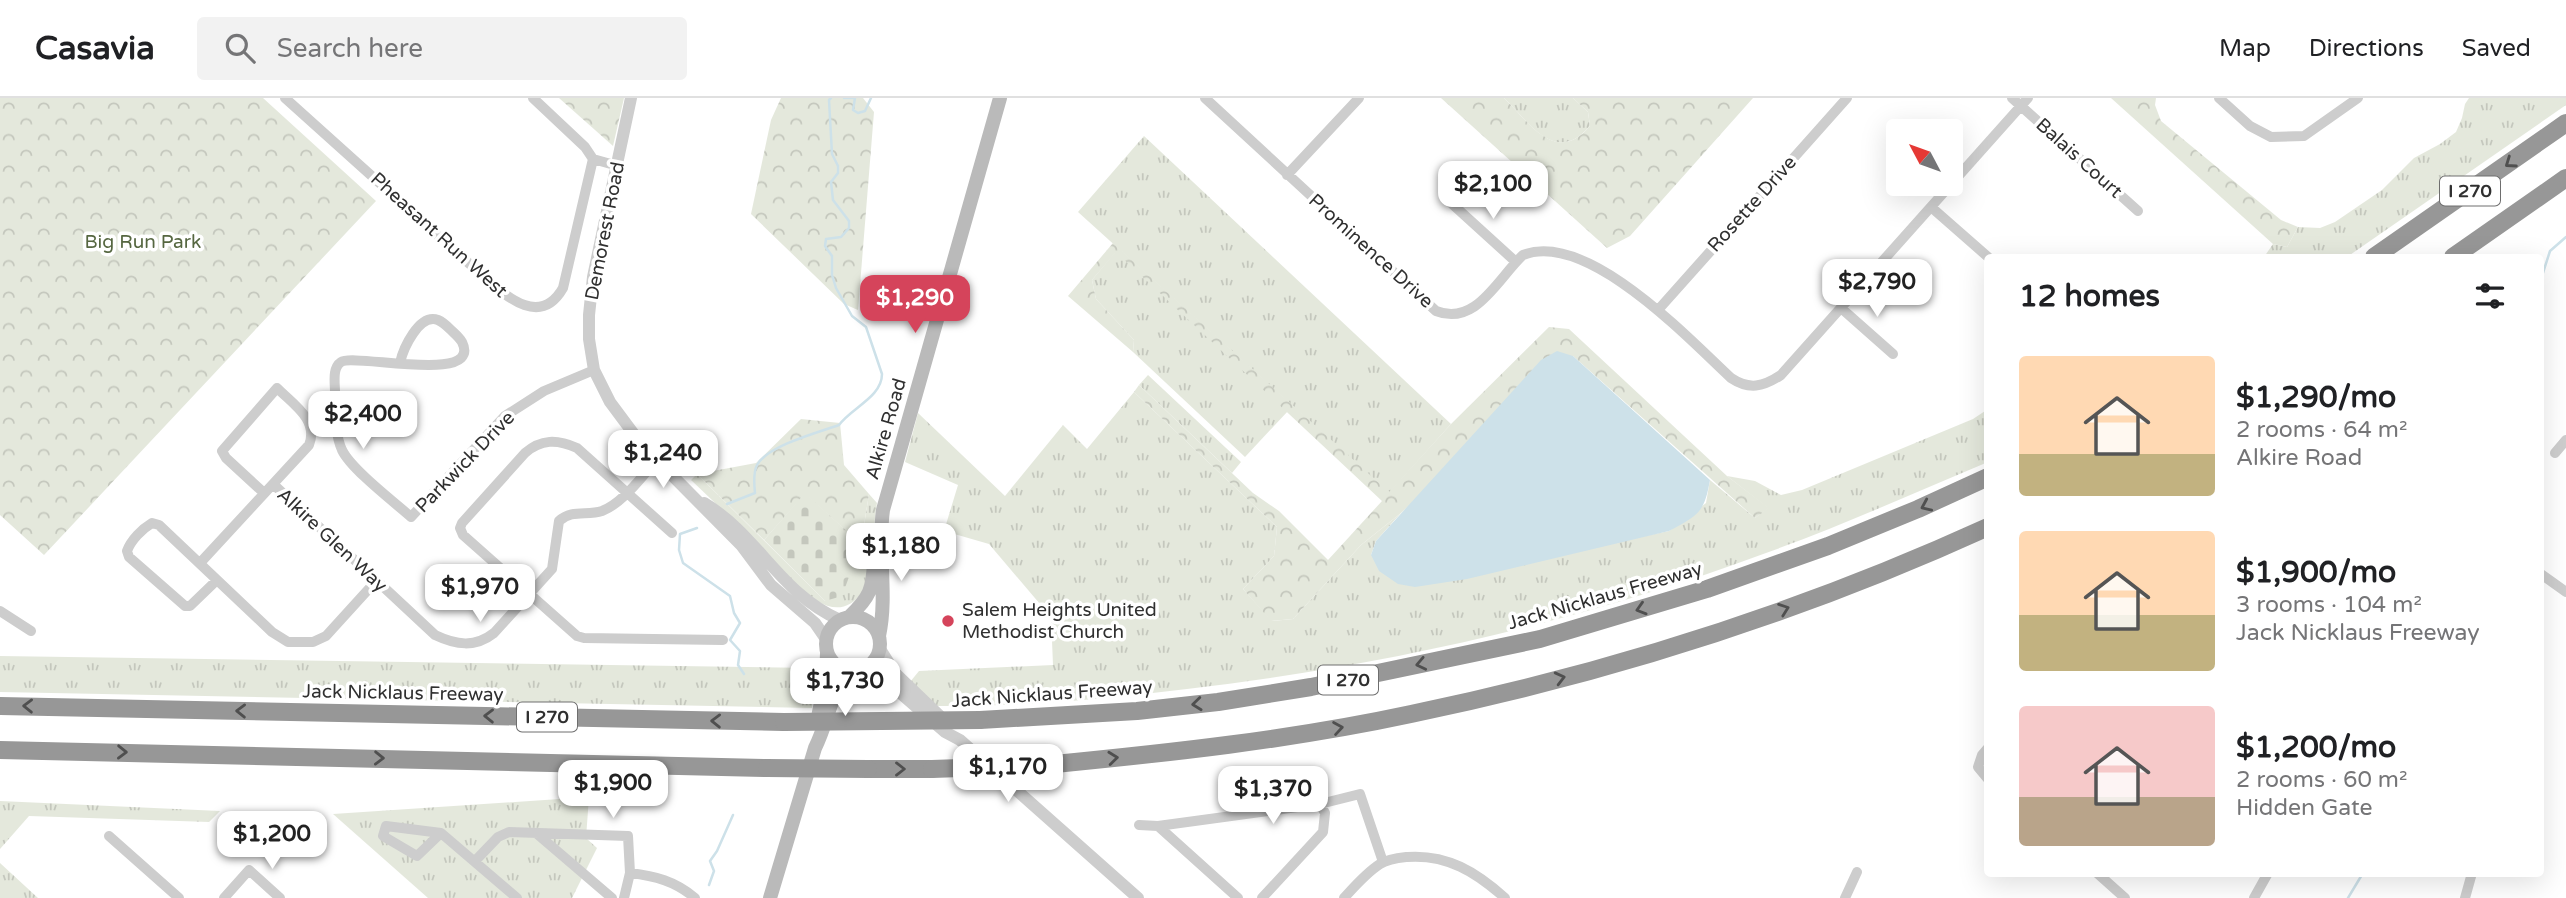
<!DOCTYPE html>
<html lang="en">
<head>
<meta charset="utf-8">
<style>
  body { margin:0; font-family:"Varela Round",sans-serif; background:#f2f2f2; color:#202124; height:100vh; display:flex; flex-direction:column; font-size:26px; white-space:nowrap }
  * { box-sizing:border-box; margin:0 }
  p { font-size:23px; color:#757577 }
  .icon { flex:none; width:38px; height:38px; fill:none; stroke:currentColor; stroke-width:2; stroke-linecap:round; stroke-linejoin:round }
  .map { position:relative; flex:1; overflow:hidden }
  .details { position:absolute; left:1984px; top:156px; width:560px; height:623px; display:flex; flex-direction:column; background:#fff; border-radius:7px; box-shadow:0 7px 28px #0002 }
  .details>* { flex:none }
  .needle { width:46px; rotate:311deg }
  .fabs { position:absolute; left:1886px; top:21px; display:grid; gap:14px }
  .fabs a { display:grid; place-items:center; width:77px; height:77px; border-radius:7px; background:#fff; box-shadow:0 7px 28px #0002; font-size:35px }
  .price { position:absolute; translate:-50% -60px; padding:0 16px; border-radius:14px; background:#fff; color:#222; font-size:23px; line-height:46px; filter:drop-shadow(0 2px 4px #0008) }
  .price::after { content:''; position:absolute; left:50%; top:42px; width:21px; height:16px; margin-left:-10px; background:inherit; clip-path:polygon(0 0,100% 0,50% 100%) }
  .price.active { background:#d5445b; color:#fff }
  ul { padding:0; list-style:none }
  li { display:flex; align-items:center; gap:21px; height:175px; padding:0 35px }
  li span { display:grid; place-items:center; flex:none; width:196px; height:140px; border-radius:7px; color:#555 }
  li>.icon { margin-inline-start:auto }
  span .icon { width:84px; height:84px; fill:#fffc; stroke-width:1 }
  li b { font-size:30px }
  h2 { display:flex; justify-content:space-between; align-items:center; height:84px; padding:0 35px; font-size:30px }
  header { display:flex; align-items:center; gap:42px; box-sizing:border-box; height:98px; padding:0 35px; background:#fff; border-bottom:2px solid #e0e0e0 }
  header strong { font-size:33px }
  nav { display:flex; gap:38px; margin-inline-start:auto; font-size:24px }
  .search { width:490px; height:63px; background:#f2f2f2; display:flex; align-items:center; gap:18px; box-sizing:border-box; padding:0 24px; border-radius:7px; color:#757577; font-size:26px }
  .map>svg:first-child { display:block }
  .grass { fill:url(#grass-tufts) }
  .forest { fill:url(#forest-crowns) }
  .cemetery { fill:url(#cemetery-stones) }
  .water { fill:#cde1e9 }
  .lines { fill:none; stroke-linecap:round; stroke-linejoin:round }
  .stream { stroke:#cde1e9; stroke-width:2.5 }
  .minor { stroke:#cdcdcd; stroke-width:10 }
  .tertiary { stroke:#cdcdcd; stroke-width:12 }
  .secondary { stroke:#bababa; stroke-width:14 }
  .motorway { stroke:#979797; stroke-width:18 }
  .motorway-bridge { stroke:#979797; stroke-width:18 }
  .oneway { stroke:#4f4f4f }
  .poi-dot { fill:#d5445b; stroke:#fff; stroke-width:2.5 }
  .labels { text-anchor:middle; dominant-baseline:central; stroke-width:7; stroke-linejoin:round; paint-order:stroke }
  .shield { fill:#fff; stroke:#6e6e6e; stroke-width:2 }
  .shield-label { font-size:18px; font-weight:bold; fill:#303030 }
  .street-label { font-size:19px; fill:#303030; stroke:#fff }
  .park-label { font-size:19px; fill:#566741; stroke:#fff }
  .poi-label { font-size:19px; fill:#303030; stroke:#fff; text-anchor:start }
</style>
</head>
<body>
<header>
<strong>Casavia</strong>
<div class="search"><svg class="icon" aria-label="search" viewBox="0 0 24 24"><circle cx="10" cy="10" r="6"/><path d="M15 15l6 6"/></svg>Search here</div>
<nav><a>Map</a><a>Directions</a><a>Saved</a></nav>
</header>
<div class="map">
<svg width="2566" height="800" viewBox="0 0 2566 800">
  <defs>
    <pattern id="grass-tufts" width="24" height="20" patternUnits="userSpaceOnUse" patternTransform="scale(1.75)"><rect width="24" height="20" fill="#e4e8dc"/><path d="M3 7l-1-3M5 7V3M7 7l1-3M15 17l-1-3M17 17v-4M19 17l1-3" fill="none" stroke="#c4c7bd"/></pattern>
    <pattern id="forest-crowns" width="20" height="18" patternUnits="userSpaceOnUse" patternTransform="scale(1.75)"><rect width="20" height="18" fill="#e4e8dc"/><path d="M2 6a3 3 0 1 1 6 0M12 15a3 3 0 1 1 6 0" fill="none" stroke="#c4c7bd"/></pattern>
    <pattern id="cemetery-stones" width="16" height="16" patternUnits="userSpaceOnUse" patternTransform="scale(1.75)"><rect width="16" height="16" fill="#e4e8dc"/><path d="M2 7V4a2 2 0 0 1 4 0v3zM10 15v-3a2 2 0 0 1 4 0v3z" fill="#c4c7bd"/></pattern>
  </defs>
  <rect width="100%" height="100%" fill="#fff"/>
  <!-- grass -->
  <path class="grass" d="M 1504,0 L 1573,0 L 1588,14 L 1590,28 C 1555,68 1531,26 1504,0 Z
    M 2469,0 L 2566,0 L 2566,7 L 2347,159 L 2264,159 L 2273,146 L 2287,149 L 2298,129 L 2320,130 L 2335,124 L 2382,92 L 2414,60 L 2440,46 L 2456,34 L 2462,20 L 2465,6 Z
    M 1144,38 L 1451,326 L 1389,395 L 1078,114 Z
    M 1116,153 L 1288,313 L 1245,359 L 1133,254 L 1134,242 L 1096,201 L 1092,182 Z
    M 1148,277 L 1241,364 L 1232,375 L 1139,287 Z
    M 1134,294 L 1277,429 L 1274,458 L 1243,491 L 1272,523 L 1293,521 L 1361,447 L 1401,415 L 1376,443 L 1371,457 L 1625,442 L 1669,433 L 1706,405 L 1710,382 L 1755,420 L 1768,410 L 1727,378 L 1755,383 L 1781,397 L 1802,392 L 1973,321 L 1988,311 L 1988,364 C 1914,395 1841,428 1766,455 C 1580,524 1383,568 1187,591 C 1103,601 1021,609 936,608 L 910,584 L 919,573 L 1053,567 L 1051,519 L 989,446 L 944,433 L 958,387 L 905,364 L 918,315 L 1005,398 L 1063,327 L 1087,351 Z
    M 697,376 L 825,503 L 861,446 L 869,396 L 877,405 C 873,427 873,477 862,494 C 830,542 775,464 753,442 C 733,422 712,402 691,382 Z
    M 0,558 L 815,570 L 812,610 L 0,594 Z
    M 589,699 L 586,740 L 597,750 L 572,800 L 428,800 L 333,716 Z
    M 0,703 L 220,713 L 209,724 L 29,718 L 0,751 Z
    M 0,765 L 38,800 L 0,800 Z"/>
  <!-- forest -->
  <path class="forest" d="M 0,0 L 263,0 L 376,103 L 44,457 L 0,417 Z
    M 559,0 L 624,0 L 613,48 Z
    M 781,0 L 863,0 L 874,14 L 858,212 L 844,206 L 751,116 L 771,22 Z
    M 1441,0 L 1504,0 C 1530,25 1556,68 1590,28 L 1588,14 L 1573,0 L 1753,0 L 1630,138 L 1607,150 Z
    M 2111,0 L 2156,0 L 2155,7 L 2161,23 L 2281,122 L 2298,129 L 2287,149 L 2273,146 Z
    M 1113,145 L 1389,394 L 1451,326 L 1549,229 L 1569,231 L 1727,378 L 1769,410 L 1755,420 L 1573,258 L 1401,415 L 1361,447 L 1293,521 L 1271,523 L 1243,491 L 1274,458 L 1277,429 L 1134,294 L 1139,287 L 1253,395 L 1279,413 L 1328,462 L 1382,403 L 1116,154 L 1092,182 L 1096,201 L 1134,242 L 1133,254 L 1068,198 Z
    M 801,321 L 840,325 L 844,367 L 869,396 L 861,446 L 805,396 L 764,442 L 697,376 L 756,365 Z"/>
  <!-- cemetery -->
  <path class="cemetery" d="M 805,395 L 861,446 L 842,498 L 825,503 L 764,442 Z"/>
  <!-- water -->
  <path class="water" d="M 1557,253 L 1573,258 L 1710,382 C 1704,416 1698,417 1669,433 L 1467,481 L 1415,489 L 1398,486 L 1379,473 L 1371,457 L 1376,443 L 1541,262 Z"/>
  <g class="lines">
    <!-- stream -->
    <path class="stream" d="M 844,0 L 855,0
      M 855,0 L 853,12 L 858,15 L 865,13 L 871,0
      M 2541,181 L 2550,153 L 2566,139
      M 727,406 L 755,395 C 754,386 753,375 757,367 C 767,348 819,334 839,327 C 851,310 882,299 882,276 L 866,229 L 852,218 L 836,190 L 832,177 L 832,158 L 825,148 L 826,141 L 841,139 L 849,130 L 849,123 L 833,102 L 831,84 L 838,75 L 838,68 L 832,56 L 829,2 L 831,0
      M 697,430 L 680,436 L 679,452 L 683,465 L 730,498 L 734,515 L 740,525 L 730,542 L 740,553 L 738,567 L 744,576
      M 709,787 L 714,773 L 710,763 L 717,753 L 733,717
      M 2348,800 L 2363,775"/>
    <!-- minor -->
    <path class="minor" d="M 285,0 L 483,178 C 506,198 540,230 563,190 L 593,61
      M 533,0 L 585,49 L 593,61 L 618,68
      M 1205,0 L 1436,213 C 1476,229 1498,180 1523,157 C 1587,132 1688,240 1731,280 C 1749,292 1763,289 1781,277 L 2028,0
      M 2012,0 L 2138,113
      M 2219,0 L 2250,28 L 2271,39 L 2304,38 L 2358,0
      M 1287,77 L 1359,0
      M 1450,104 L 1516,164
      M 1931,109 L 1988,159
      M 1841,210 L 1893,256
      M 1658,212 L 1847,0
      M 400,265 C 403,251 419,215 438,222 C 443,224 447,228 451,232 C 454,235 459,239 462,244 C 483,287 354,255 341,264 C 332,270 335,285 335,294 C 336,313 334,334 342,352 C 351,371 394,404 411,419 L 505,318 L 544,293 L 594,272
      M 2555,355 L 2566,342
      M 273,386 L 435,537 C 456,547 475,550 494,535 L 552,471 L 559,423 C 572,411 587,418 602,413 C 623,405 641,379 656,363
      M 672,435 L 577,350 C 557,341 541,341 525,355 L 462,425 L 460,430 L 463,437 L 577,538 L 584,540 L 723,542
      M 200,465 L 309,347 C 319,322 293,306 277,290 L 222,353 L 226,360 L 264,395
      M 2541,476 L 2566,494
      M 217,482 L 190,508 L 185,508 L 129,459 L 127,453 C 131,442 142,431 152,425 L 159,427 L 272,534 L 288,544 L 313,544 L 326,538 L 376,483
      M 0,513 L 31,533
      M 1988,650 L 1982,657 L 1978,669 L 1988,681
      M 1139,727 L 1158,728 L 1320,706 L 1360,696 L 1383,764
      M 1158,728 L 1238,800
      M 441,735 L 417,758 L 383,738 L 386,728 L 441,735 L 517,800
      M 536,735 L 612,800
      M 109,738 L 179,800
      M 475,763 L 498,739 L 509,734 L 628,738 L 630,775
      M 2097,775 L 2125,800
      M 224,800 L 249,772 L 280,800
      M 624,800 L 630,775 C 655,778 675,783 695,800
      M 1262,800 L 1323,734 L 1325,715 L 1320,706
      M 1344,800 C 1355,788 1366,775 1380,766 C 1388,761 1398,760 1407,759 C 1447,756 1476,774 1505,800
      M 1845,800 L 1857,774
      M 2254,800 L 2268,775
      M 2465,800 L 2472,775"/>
    <!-- tertiary -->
    <path class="tertiary" d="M 631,0 L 593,179 L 589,217 L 589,241 L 594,272 L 610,304 L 642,347 L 741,447 L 771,487 L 815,525 L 826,541
      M 704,405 C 758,437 780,496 840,522
      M 880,551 L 895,575 L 942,620
      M 860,572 L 873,574 L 883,580 L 945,634 L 960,642 L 1138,800"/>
    <!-- secondary -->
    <path class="secondary" d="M826 546a27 27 0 1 1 54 0a27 27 0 1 1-54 0Z
      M 849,519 C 870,499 873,491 874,463
      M 879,538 C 888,496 877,454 883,412 L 1000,0
      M 817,624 L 826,580 L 827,555
      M 770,800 L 815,650 C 831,618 826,599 854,573"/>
    <!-- motorway -->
    <path class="motorway" d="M 2374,159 L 2566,25
      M 2453,159 L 2566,80
      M 0,608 L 784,624
      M 980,622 L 1137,613 L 1218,604 L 1311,589 L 1540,541 L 1707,491 L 1828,448 L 1918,411 L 1988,379
      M 0,652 L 767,670
      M 1045,667 C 1168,655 1290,642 1411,616 C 1609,575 1804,513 1988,429
      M 868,671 L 932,671"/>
    <!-- motorway-bridge -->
    <path class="motorway-bridge" d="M 784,624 L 980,622
      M 767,670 L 868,671
      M 932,671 L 1045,667"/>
  </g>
  <!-- one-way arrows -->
  <defs><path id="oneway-chevron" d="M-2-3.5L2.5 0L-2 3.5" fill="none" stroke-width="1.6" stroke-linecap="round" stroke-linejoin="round" transform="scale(1.75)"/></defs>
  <g class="oneway">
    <use href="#oneway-chevron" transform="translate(2510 65) rotate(145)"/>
    <use href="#oneway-chevron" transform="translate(1926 408) rotate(156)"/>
    <use href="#oneway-chevron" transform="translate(1641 511) rotate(163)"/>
    <use href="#oneway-chevron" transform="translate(1784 511) rotate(-20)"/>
    <use href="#oneway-chevron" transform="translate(1421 566) rotate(168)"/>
    <use href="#oneway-chevron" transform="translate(1560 580) rotate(-14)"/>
    <use href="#oneway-chevron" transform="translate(1197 606) rotate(174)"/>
    <use href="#oneway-chevron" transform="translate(28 608) rotate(-179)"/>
    <use href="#oneway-chevron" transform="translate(241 613) rotate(-179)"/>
    <use href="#oneway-chevron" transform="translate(489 618) rotate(-179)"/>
    <use href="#oneway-chevron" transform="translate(716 623) rotate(-179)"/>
    <use href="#oneway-chevron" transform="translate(1338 630) rotate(-9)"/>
    <use href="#oneway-chevron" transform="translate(122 654) rotate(1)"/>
    <use href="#oneway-chevron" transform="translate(379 660) rotate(1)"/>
    <use href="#oneway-chevron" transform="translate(1113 660) rotate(-6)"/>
    <use href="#oneway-chevron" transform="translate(900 671)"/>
  </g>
  <!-- markers -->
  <circle class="poi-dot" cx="948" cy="523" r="7"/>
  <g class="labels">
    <!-- shield labels -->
    <g class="shield">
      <rect x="2440" y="78.5" width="60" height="29" rx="5"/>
      <rect x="1318" y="567.5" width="60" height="29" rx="5"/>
      <rect x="517" y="604.5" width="60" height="29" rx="5"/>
    </g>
    <g class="shield-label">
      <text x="2470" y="93">I 270</text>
      <text x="1348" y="582">I 270</text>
      <text x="547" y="619">I 270</text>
    </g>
    <!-- street labels -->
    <g class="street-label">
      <text transform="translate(2079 60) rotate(42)">Balais Court</text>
      <text transform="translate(1752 106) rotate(-48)">Rosette Drive</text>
      <text transform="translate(605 133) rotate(-79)">Demorest Road</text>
      <text transform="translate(439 137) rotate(42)">Pheasant Run West</text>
      <text transform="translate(1371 153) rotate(42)">Prominence Drive</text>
      <text transform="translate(886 331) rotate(-74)">Alkire Road</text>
      <text transform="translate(465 364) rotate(-46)">Parkwick Drive</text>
      <text transform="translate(332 442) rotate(43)">Alkire Glen Way</text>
      <text transform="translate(1605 498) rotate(-16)">Jack Nicklaus Freeway</text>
      <text transform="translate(403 595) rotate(1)">Jack Nicklaus Freeway</text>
      <text transform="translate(1052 596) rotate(-4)">Jack Nicklaus Freeway</text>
    </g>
    <!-- park labels -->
    <g class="park-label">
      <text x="143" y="144">Big Run Park</text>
    </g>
    <!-- poi labels -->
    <g class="poi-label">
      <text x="962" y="512">Salem Heights United<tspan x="962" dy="22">Methodist Church</tspan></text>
    </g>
  </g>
</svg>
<div class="fabs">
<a><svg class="needle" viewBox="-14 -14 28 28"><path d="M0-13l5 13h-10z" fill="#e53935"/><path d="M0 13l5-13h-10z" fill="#757577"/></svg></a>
</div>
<b class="price" style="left:1493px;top:123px">$2,100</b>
<b class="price" style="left:1877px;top:221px">$2,790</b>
<b class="price active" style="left:915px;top:237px">$1,290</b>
<b class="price" style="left:363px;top:353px">$2,400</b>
<b class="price" style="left:663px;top:392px">$1,240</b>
<b class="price" style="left:901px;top:485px">$1,180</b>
<b class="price" style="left:480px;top:526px">$1,970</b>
<b class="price" style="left:845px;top:620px">$1,730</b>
<b class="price" style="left:1008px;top:706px">$1,170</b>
<b class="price" style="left:613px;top:722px">$1,900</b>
<b class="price" style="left:1273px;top:728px">$1,370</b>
<b class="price" style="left:272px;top:773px">$1,200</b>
<section class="details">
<h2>12 homes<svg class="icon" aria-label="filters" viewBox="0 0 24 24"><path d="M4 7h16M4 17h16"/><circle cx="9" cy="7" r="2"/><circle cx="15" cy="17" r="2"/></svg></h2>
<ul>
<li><span style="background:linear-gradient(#ffd9b3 70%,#c2b280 0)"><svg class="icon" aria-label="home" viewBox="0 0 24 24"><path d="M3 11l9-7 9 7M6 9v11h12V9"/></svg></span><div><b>$1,290/mo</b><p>2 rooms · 64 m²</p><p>Alkire Road</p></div></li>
<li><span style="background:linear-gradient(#ffd9b3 60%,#c2b280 0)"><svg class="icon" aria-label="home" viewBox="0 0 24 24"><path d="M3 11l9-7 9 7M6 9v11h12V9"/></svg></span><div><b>$1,900/mo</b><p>3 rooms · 104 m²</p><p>Jack Nicklaus Freeway</p></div></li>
<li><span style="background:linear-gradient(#f6c9c9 65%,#b9a48a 0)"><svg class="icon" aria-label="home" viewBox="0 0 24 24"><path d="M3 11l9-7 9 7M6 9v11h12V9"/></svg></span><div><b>$1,200/mo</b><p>2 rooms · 60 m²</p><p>Hidden Gate</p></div></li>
</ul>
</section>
</div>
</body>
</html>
